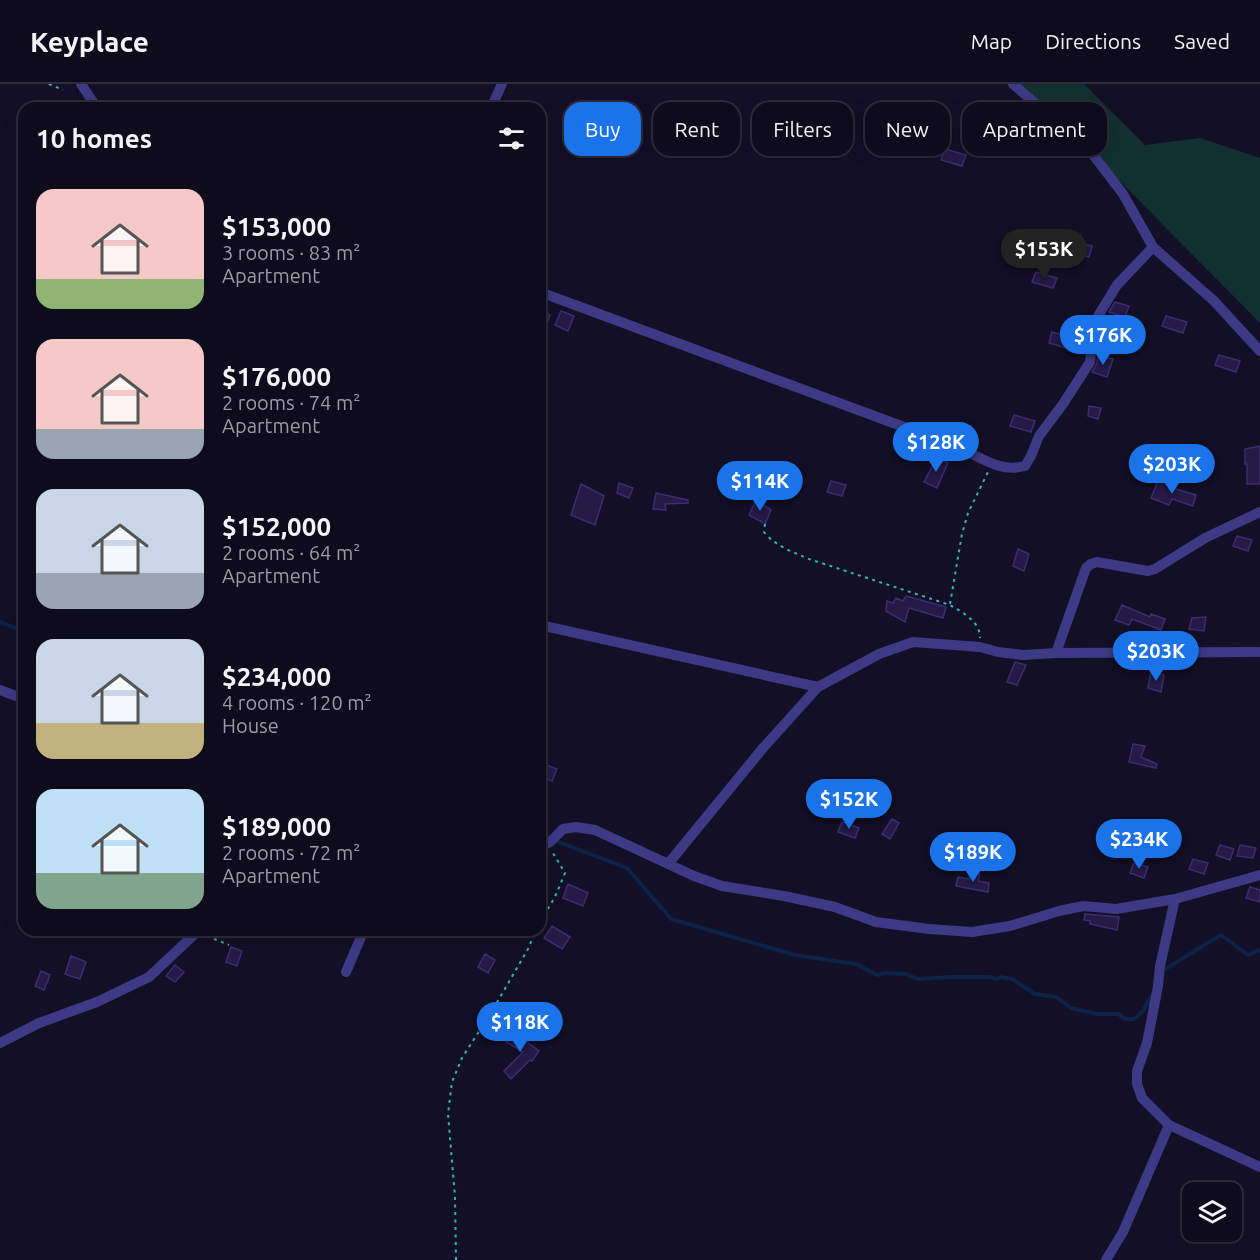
<!DOCTYPE html>
<html lang="en">
<head>
<meta charset="utf-8">
<style>
  body { margin:0; font-family:Ubuntu,sans-serif; background:#1c1929; color:#f1f3f6; height:100vh; display:flex; flex-direction:column; font-size:22px; white-space:nowrap }
  * { box-sizing:border-box; margin:0 }
  p { font-size:20px; color:#9b9ba3 }
  .icon { flex:none; width:33px; height:33px; fill:none; stroke:currentColor; stroke-width:2; stroke-linecap:round; stroke-linejoin:round }
  .map { position:relative; flex:1; overflow:hidden }
  .drawer { position:absolute; left:18px; top:18px; width:528px; height:834px; display:flex; flex-direction:column; background:#0e0b1c; border-radius:18px; box-shadow:0 3px 15px #0003,0 0 0 2px #2e2b3b }
  .drawer>* { flex:none }
  .guide { position:absolute; left:564px; top:18px; width:570px; height:54px; display:flex; gap:12px }
  .tools { position:absolute; left:1182px; top:1098px; display:grid; gap:12px }
  .tools a { display:grid; place-items:center; width:60px; height:60px; border-radius:12px; background:#0e0b1c; box-shadow:0 3px 15px #0003,0 0 0 2px #2e2b3b; font-size:30px }
  .price { position:absolute; translate:-50% -51px; padding:0 14px; border-radius:21px; background:#1a73e8; color:#fff; font-size:20px; line-height:39px; filter:drop-shadow(0 2px 3px #0008) }
  .price::after { content:''; position:absolute; left:50%; top:36px; width:18px; height:14px; margin-left:-9px; background:inherit; clip-path:polygon(0 0,100% 0,50% 100%) }
  .price.on { background:#222; color:#fff }
  ul { padding:0; list-style:none }
  li { display:flex; align-items:center; gap:18px; height:150px; padding:0 18px }
  li span { display:grid; place-items:center; flex:none; width:168px; height:120px; border-radius:18px; color:#555 }
  li>.icon { margin-inline-start:auto }
  span .icon { width:72px; height:72px; fill:#fffc; stroke-width:1 }
  li b { font-size:26px }
  h2 { display:flex; justify-content:space-between; align-items:center; height:72px; padding:0 18px; font-size:26px }
  .pill { padding:0 21px; border-radius:18px; background:#0e0b1c; box-shadow:0 3px 15px #0003,0 0 0 2px #2e2b3b; font-size:21px; line-height:54px }
  .pill.on { background:#1a73e8; color:#fff }
  header { display:flex; align-items:center; gap:36px; box-sizing:border-box; height:84px; padding:0 30px; background:#0e0b1c; border-bottom:2px solid #2e2b3b }
  header strong { font-size:28px }
  nav { display:flex; gap:33px; margin-inline-start:auto; font-size:21px }
  .map>svg:first-child { display:block }
  .green { fill:#12302f }
  .lines { fill:none; stroke-linecap:round; stroke-linejoin:round }
  .stream { stroke:#0c2248; stroke-width:4 }
  .building { fill:#241b47; stroke:#3b2d73; stroke-width:1.5 }
  .path { stroke:#2fb8b0; stroke-width:2; stroke-dasharray:3 4.5; stroke-linecap:butt }
  .street { stroke:#3d3a85; stroke-width:10 }
</style>
</head>
<body>
<header>
<strong>Keyplace</strong>
<nav><a>Map</a><a>Directions</a><a>Saved</a></nav>
</header>
<div class="map">
<svg width="1260" height="1176" viewBox="0 0 1260 1176">
  <rect width="100%" height="100%" fill="#130f26"/>
  <!-- green -->
  <path class="green" d="M 1013,0 L 1084,0 L 1145,61 L 1200,54 L 1260,74 L 1260,239 L 1091,68 Z"/>
  <g class="lines">
    <!-- stream -->
    <path class="stream" d="M 0,538 L 24,547
      M 540,751 L 627,784 L 671,835 L 795,871 L 856,880 L 877,891 L 885,889 L 906,890 L 918,895 L 950,893 L 990,893 L 996,895 L 1001,893 L 1012,895 L 1035,910 L 1056,913 L 1071,924 L 1097,930 L 1118,930 L 1125,935 L 1134,935 L 1143,927 L 1151,912
      M 1162,887 L 1221,851 L 1248,871 L 1260,866"/>
  </g>
  <!-- building -->
  <path class="building" d="M 945,65 L 966,71 L 962,82 L 941,76 Z
    M 1071,156 L 1092,162 L 1089,173 L 1068,166 Z
    M 1036,188 L 1057,194 L 1053,204 L 1032,198 Z
    M 1115,218 L 1129,222 L 1125,233 L 1109,228 Z
    M 542,227 L 550,231 L 541,256 L 540,232 Z
    M 561,227 L 574,232 L 568,247 L 555,241 Z
    M 1166,232 L 1187,238 L 1183,249 L 1162,242 Z
    M 1052,248 L 1074,254 L 1070,265 L 1049,259 Z
    M 1098,271 L 1113,275 L 1107,293 L 1092,288 L 1097,279 Z
    M 1219,271 L 1240,277 L 1236,288 L 1215,281 Z
    M 1089,322 L 1101,324 L 1098,335 L 1088,332 Z
    M 1014,331 L 1035,337 L 1031,348 L 1010,342 Z
    M 1260,362 L 1260,400 L 1247,400 L 1247,380 L 1245,380 L 1245,365 Z
    M 937,374 L 948,379 L 937,404 L 924,398 Z
    M 831,397 L 846,401 L 842,412 L 827,408 Z
    M 1158,397 L 1173,404 L 1196,411 L 1193,422 L 1172,415 L 1169,421 L 1151,414 Z
    M 619,399 L 633,404 L 629,414 L 617,409 Z
    M 581,400 L 604,412 L 595,441 L 571,431 Z
    M 656,409 L 688,416 L 688,419 L 665,420 L 666,426 L 653,425 Z
    M 756,416 L 771,426 L 765,440 L 749,431 Z
    M 1237,452 L 1252,456 L 1248,467 L 1233,462 Z
    M 1018,465 L 1029,470 L 1024,487 L 1013,482 Z
    M 906,512 L 946,523 L 943,534 L 909,524 L 905,538 L 886,527 L 887,517 L 893,519 L 896,514 L 903,517 Z
    M 1122,521 L 1150,533 L 1151,530 L 1165,535 L 1161,546 L 1132,535 L 1129,541 L 1115,536 Z
    M 1206,533 L 1204,547 L 1189,545 L 1192,534 Z
    M 1015,578 L 1026,581 L 1017,601 L 1007,598 Z
    M 1151,587 L 1164,591 L 1161,608 L 1148,604 Z
    M 1133,660 L 1145,662 L 1141,673 L 1157,680 L 1156,684 L 1129,678 Z
    M 546,681 L 557,685 L 552,697 L 542,693 Z
    M 892,735 L 899,739 L 890,755 L 882,750 Z
    M 842,738 L 859,744 L 855,754 L 838,748 Z
    M 1220,761 L 1234,765 L 1230,776 L 1216,771 Z
    M 1240,761 L 1256,764 L 1253,774 L 1237,772 Z
    M 1193,775 L 1208,779 L 1204,790 L 1189,785 Z
    M 1134,779 L 1148,783 L 1144,794 L 1130,789 Z
    M 970,787 L 980,789 L 978,797 L 989,799 L 988,808 L 956,802 L 958,793 L 969,795 Z
    M 568,800 L 588,809 L 583,822 L 563,814 Z
    M 1250,803 L 1260,806 L 1260,818 L 1246,814 Z
    M 1085,830 L 1119,833 L 1117,846 L 1090,840 L 1090,837 L 1084,836 Z
    M 552,842 L 570,853 L 562,865 L 544,854 Z
    M 231,863 L 242,867 L 237,882 L 226,878 Z
    M 485,870 L 495,876 L 488,889 L 478,883 Z
    M 71,872 L 86,878 L 80,895 L 65,890 Z
    M 175,881 L 184,888 L 175,898 L 166,892 Z
    M 41,887 L 50,891 L 44,906 L 35,902 Z
    M 513,945 L 529,955 L 527,958 L 539,967 L 532,977 L 530,976 L 511,995 L 504,987 L 523,968 L 506,958 Z"/>
  <g class="lines">
    <!-- path -->
    <path class="path" d="M 49,0 L 63,6
      M 765,440 L 764,448 C 775,462 793,468 809,475 L 950,521 C 963,529 980,537 980,554
      M 950,520 L 962,450 L 968,429 L 988,388
      M 540,838 L 555,813 L 565,789 L 553,769
      M 207,852 L 229,861
      M 456,1176 L 455,1113 L 448,1030 L 452,998 L 462,974 L 492,927 L 528,865 L 536,846"/>
    <!-- street -->
    <path class="street" d="M 81,0 L 97,24
      M 1013,0 L 1091,68 L 1123,110 L 1153,163 L 1214,217 L 1260,267
      M 491,24 L 502,0
      M 540,208 L 958,363 C 981,373 999,389 1025,382 L 1031,372 L 1039,352 L 1063,320 L 1090,278 L 1091,269 L 1085,260 L 1090,245 L 1117,201 L 1153,163
      M 540,541 L 818,603
      M 1056,569 L 1086,484 L 1091,480 L 1097,478 L 1148,487 L 1155,485 L 1205,454 L 1260,428
      M 0,606 L 24,615
      M 540,763 L 550,758 L 563,745 L 576,743 L 595,746 L 694,792 L 722,802 L 784,812 L 835,823 L 876,838 L 929,845 L 972,848 L 1010,842 L 1059,827 L 1083,822 L 1116,825 L 1175,815 L 1260,791
      M 668,780 L 763,664 L 818,603 L 879,570 L 913,558 L 980,563 L 998,568 L 1023,571 L 1056,569 L 1260,568
      M 1175,815 L 1160,882 L 1158,902 L 1147,959 L 1137,987 L 1137,1000 L 1142,1014 L 1169,1041 L 1260,1083
      M 346,888 L 364,846
      M 0,959 L 39,939 L 97,918 L 149,893 L 199,846
      M 1106,1176 L 1123,1148 L 1169,1041"/>
  </g>
</svg>
<div class="tools">
<a><svg class="icon" aria-label="layers" viewBox="0 0 24 24"><path d="M12 4l9 5-9 5-9-5zM3 14l9 5 9-5"/></svg></a>
</div>
<b class="price on" style="left:1044px;top:196px">$153K</b>
<b class="price" style="left:1103px;top:282px">$176K</b>
<b class="price" style="left:936px;top:389px">$128K</b>
<b class="price" style="left:1172px;top:411px">$203K</b>
<b class="price" style="left:760px;top:428px">$114K</b>
<b class="price" style="left:1156px;top:598px">$203K</b>
<b class="price" style="left:849px;top:746px">$152K</b>
<b class="price" style="left:1139px;top:786px">$234K</b>
<b class="price" style="left:973px;top:799px">$189K</b>
<b class="price" style="left:520px;top:969px">$118K</b>
<div class="guide">
<a class="pill on">Buy</a>
<a class="pill">Rent</a>
<a class="pill">Filters</a>
<a class="pill">New</a>
<a class="pill">Apartment</a>
</div>
<section class="drawer">
<h2>10 homes<svg class="icon" aria-label="filters" viewBox="0 0 24 24"><path d="M4 7h16M4 17h16"/><circle cx="9" cy="7" r="2"/><circle cx="15" cy="17" r="2"/></svg></h2>
<ul>
<li><span style="background:linear-gradient(#f6c9c9 75%,#8fb573 0)"><svg class="icon" aria-label="home" viewBox="0 0 24 24"><path d="M3 11l9-7 9 7M6 9v11h12V9"/></svg></span><div><b>$153,000</b><p>3 rooms · 83 m²</p><p>Apartment</p></div></li>
<li><span style="background:linear-gradient(#f6c9c9 75%,#9aa5b1 0)"><svg class="icon" aria-label="home" viewBox="0 0 24 24"><path d="M3 11l9-7 9 7M6 9v11h12V9"/></svg></span><div><b>$176,000</b><p>2 rooms · 74 m²</p><p>Apartment</p></div></li>
<li><span style="background:linear-gradient(#c9d6e8 70%,#9aa5b1 0)"><svg class="icon" aria-label="home" viewBox="0 0 24 24"><path d="M3 11l9-7 9 7M6 9v11h12V9"/></svg></span><div><b>$152,000</b><p>2 rooms · 64 m²</p><p>Apartment</p></div></li>
<li><span style="background:linear-gradient(#c9d6e8 70%,#c2b280 0)"><svg class="icon" aria-label="home" viewBox="0 0 24 24"><path d="M3 11l9-7 9 7M6 9v11h12V9"/></svg></span><div><b>$234,000</b><p>4 rooms · 120 m²</p><p>House</p></div></li>
<li><span style="background:linear-gradient(#bfe0f5 70%,#7fa58c 0)"><svg class="icon" aria-label="home" viewBox="0 0 24 24"><path d="M3 11l9-7 9 7M6 9v11h12V9"/></svg></span><div><b>$189,000</b><p>2 rooms · 72 m²</p><p>Apartment</p></div></li>
</ul>
</section>
</div>
</body>
</html>
